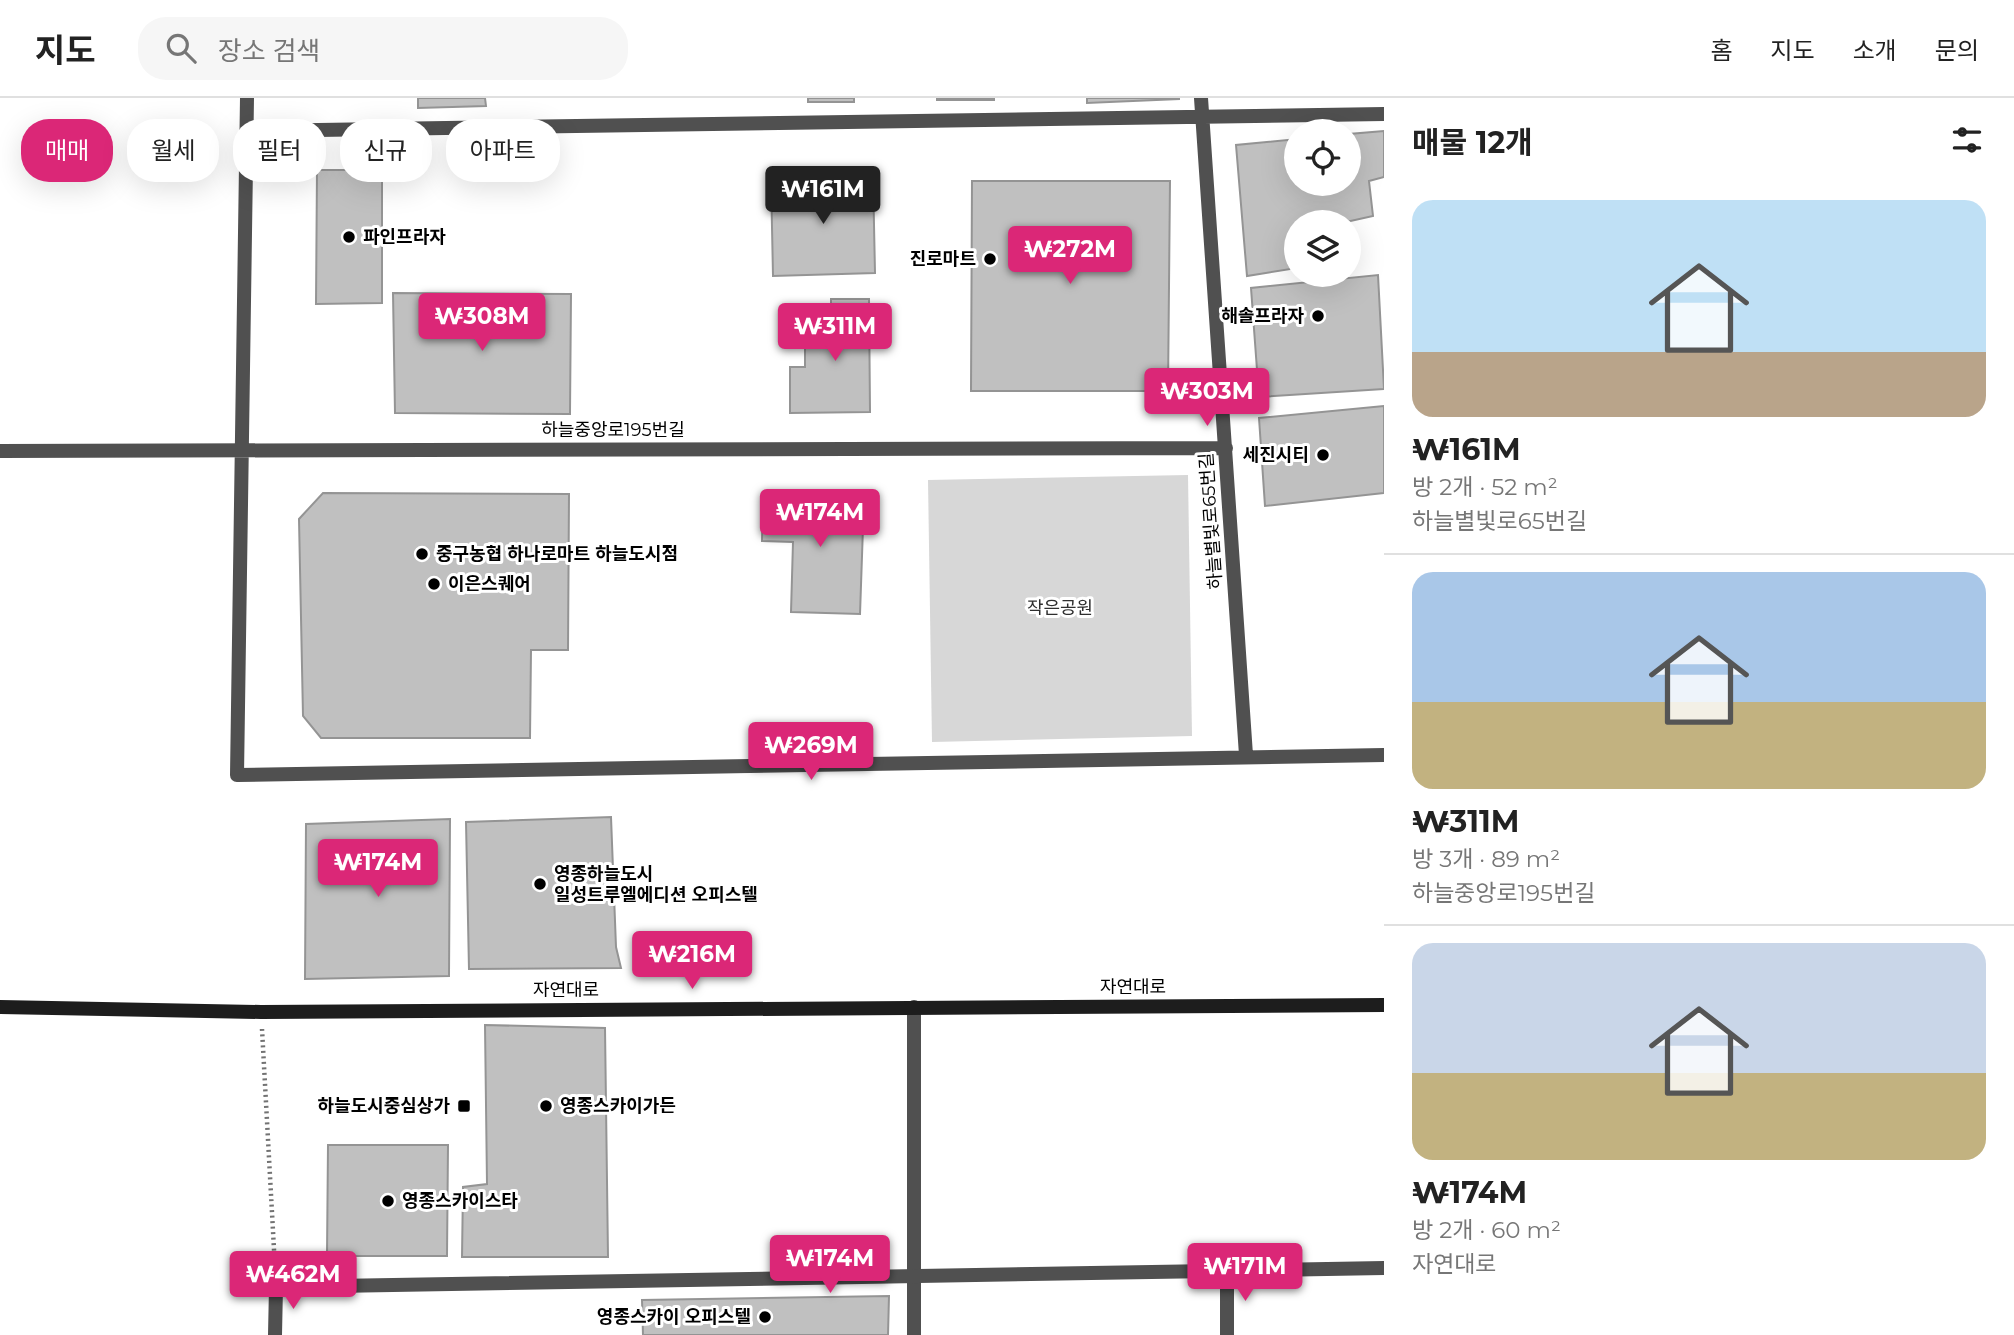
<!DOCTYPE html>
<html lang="ko">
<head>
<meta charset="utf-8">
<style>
  body { margin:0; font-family:Montserrat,"Noto Sans KR",sans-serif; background:#f6f6f6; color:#222; height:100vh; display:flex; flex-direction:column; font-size:26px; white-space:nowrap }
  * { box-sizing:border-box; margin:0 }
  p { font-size:23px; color:#767676 }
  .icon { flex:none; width:38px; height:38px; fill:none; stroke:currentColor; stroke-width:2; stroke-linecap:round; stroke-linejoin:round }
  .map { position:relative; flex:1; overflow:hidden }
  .panel { display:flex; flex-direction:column; background:#fff; width:630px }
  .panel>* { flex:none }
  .top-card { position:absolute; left:21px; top:21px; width:665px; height:63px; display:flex; gap:14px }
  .tools { position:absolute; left:1284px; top:21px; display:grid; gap:14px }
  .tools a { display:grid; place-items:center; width:77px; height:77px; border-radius:50%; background:#fff; box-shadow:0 7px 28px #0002; font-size:35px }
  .price { position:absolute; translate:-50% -60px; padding:0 16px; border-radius:7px; background:#db2777; color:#fff; font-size:23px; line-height:46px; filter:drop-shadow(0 2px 4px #0008) }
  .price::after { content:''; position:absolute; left:50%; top:42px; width:21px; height:16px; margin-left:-10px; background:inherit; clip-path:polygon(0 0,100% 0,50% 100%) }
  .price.selected { background:#222; color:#fff }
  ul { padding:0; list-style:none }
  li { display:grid; align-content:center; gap:14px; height:371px; padding:0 28px }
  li+li { border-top:2px solid #e0e0e0 }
  li span { display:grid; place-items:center; height:217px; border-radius:21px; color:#555 }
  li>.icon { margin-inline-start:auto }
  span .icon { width:126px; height:126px; fill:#fffc; stroke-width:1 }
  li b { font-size:30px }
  h2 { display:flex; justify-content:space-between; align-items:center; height:84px; padding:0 28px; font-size:30px }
  .tag { padding:0 24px; border-radius:28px; background:#fff; box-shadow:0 7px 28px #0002; font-size:24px; line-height:63px }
  .tag.selected { background:#db2777; color:#fff }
  header { display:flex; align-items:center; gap:42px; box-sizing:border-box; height:98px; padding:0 35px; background:#fff; border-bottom:2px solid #e0e0e0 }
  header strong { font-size:33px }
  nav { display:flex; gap:38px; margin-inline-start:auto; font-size:24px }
  .search { width:490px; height:63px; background:#f6f6f6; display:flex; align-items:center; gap:18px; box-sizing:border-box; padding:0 24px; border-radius:28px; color:#767676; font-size:26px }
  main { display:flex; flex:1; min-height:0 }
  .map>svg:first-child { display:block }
  .green { fill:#d7d7d7 }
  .building { fill:#c0c0c0; stroke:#949494; stroke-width:2 }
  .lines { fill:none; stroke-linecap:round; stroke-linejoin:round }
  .path { stroke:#727272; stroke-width:4.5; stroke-dasharray:2 3.5; stroke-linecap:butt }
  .pedestrian { stroke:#505050; stroke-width:14 }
  .minor { stroke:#505050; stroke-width:14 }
  .secondary { stroke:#1d1d1d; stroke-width:14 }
  .poi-dot { fill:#000; stroke:#fff; stroke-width:2.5 }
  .labels { text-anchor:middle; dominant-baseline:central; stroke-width:6; stroke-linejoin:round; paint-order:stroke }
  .poi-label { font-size:18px; font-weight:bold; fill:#000; stroke:#fff; text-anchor:start }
  .street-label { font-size:18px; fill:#000; stroke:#fff }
  .park-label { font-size:18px; fill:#2e2e2e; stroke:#fff }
</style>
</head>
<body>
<header>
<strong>지도</strong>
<div class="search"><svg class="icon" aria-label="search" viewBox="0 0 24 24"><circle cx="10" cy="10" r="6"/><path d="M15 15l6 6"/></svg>장소 검색</div>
<nav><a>홈</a><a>지도</a><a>소개</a><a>문의</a></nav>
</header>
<main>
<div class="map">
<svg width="1384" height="1237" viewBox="0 0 1384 1237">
  <rect width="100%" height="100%" fill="#fff"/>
  <!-- green -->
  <path class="green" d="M 1188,377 L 1192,638 L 932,644 L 928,382 Z"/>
  <!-- building -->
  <path class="building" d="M 418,0 L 485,0 L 486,8 L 418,10 Z
    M 808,0 L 854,0 L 854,4 L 808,4 Z
    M 937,0 L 994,0 L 994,2 L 937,2 Z
    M 1087,0 L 1179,0 L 1179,1 L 1087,5 Z
    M 1384,33 L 1384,79 L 1369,83 L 1373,118 L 1346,124 L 1297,124 L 1297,170 L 1247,178 L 1236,47 L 1297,41 L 1297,86 L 1349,86 L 1349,36 Z
    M 317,72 L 382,72 L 382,205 L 316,206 Z
    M 873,78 L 875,175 L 773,178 L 771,80 Z
    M 972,83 L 1170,83 L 1168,293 L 971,293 Z
    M 1378,177 L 1384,291 L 1259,299 L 1251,190 Z
    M 393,195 L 571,196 L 570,316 L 395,315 Z
    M 831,201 L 869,201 L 870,314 L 790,315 L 790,269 L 805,269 L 805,223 L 831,223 Z
    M 1384,308 L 1384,395 L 1265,408 L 1259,320 Z
    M 323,395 L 569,396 L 568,552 L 531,552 L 530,640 L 321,640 L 303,618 L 299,421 Z
    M 763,397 L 864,400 L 860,516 L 791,514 L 793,444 L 762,443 Z
    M 611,719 L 616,849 L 621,870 L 469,871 L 466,724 Z
    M 450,721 L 449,878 L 305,881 L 306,726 Z
    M 485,927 L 605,930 L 608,1159 L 462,1159 L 463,1089 L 487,1086 Z
    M 328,1047 L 448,1047 L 447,1158 L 327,1158 Z
    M 889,1198 L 888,1237 L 643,1237 L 642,1202 Z"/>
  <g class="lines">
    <!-- path -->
    <path class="path" d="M 262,931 L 275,1170"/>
    <!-- pedestrian -->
    <path class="pedestrian" d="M 914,1237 L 914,909"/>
    <!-- minor -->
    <path class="minor" d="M 247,0 L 237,677 L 1384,657
      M 1201,0 L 1246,657
      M 246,33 L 1384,16
      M 0,353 L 1226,350
      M 275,1237 L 276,1189 L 1384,1170
      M 1227,1237 L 1227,1173"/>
    <!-- secondary -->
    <path class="secondary" d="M 0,909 L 261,914 L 1384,907"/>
  </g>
  <!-- markers -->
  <g class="poi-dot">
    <circle cx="349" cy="139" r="7"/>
    <circle cx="990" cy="161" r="7"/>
    <circle cx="1318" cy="218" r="7"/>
    <circle cx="1323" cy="357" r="7"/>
    <circle cx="422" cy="456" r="7"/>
    <circle cx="434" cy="486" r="7"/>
    <circle cx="540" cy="786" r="7"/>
    <rect x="457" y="1001" width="14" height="14" rx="3.5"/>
    <circle cx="546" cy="1008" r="7"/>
    <circle cx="388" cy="1103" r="7"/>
    <circle cx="765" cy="1219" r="7"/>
  </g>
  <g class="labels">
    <!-- poi labels -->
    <g class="poi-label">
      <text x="363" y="139">파인프라자</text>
      <text x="976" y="161" text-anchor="end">진로마트</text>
      <text x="1304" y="218" text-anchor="end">해솔프라자</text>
      <text x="1309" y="357" text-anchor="end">세진시티</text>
      <text x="436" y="456">중구농협 하나로마트 하늘도시점</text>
      <text x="448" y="486">이은스퀘어</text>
      <text x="554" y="776">영종하늘도시<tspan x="554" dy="21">일성트루엘에디션 오피스텔</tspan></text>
      <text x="450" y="1008" text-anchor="end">하늘도시중심상가</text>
      <text x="560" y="1008">영종스카이가든</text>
      <text x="402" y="1103">영종스카이스타</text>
      <text x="751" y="1219" text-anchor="end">영종스카이 오피스텔</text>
    </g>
    <!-- street labels -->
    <g class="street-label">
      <text x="613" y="332">하늘중앙로195번길</text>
      <text transform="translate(1211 423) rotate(-94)">하늘별빛로65번길</text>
      <text x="1133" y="889">자연대로</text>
      <text x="566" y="892">자연대로</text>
    </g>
    <!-- park labels -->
    <g class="park-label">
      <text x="1060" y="510">작은공원</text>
    </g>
  </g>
</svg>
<div class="tools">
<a><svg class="icon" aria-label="locate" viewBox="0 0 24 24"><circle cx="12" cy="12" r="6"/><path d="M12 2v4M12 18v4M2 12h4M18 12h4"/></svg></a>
<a><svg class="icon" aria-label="layers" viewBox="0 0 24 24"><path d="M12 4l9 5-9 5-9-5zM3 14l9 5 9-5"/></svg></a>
</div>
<b class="price selected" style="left:823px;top:128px">₩161M</b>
<b class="price" style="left:1070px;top:188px">₩272M</b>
<b class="price" style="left:482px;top:255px">₩308M</b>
<b class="price" style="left:835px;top:265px">₩311M</b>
<b class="price" style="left:1207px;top:330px">₩303M</b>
<b class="price" style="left:820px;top:451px">₩174M</b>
<b class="price" style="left:811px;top:684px">₩269M</b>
<b class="price" style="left:378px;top:801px">₩174M</b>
<b class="price" style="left:692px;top:893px">₩216M</b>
<b class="price" style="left:830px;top:1197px">₩174M</b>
<b class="price" style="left:1245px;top:1205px">₩171M</b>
<b class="price" style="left:293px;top:1213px">₩462M</b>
<div class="top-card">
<a class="tag selected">매매</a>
<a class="tag">월세</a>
<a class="tag">필터</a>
<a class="tag">신규</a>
<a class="tag">아파트</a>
</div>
</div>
<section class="panel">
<h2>매물 12개<svg class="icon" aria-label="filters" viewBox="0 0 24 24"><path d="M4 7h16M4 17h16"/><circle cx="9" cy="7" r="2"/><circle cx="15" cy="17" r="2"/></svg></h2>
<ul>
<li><span style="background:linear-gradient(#bfe0f5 70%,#b9a48a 0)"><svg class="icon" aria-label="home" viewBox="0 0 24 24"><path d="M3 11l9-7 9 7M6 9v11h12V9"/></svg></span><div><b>₩161M</b><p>방 2개 · 52 m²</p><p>하늘별빛로65번길</p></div></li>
<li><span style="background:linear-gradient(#a9c7e8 60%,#c2b280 0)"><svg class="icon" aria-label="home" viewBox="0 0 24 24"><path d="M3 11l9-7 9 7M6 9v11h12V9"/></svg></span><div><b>₩311M</b><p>방 3개 · 89 m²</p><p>하늘중앙로195번길</p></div></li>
<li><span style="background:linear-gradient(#c9d6e8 60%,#c2b280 0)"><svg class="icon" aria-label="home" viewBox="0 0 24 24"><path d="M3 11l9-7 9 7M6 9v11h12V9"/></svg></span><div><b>₩174M</b><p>방 2개 · 60 m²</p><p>자연대로</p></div></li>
</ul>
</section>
</main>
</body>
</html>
